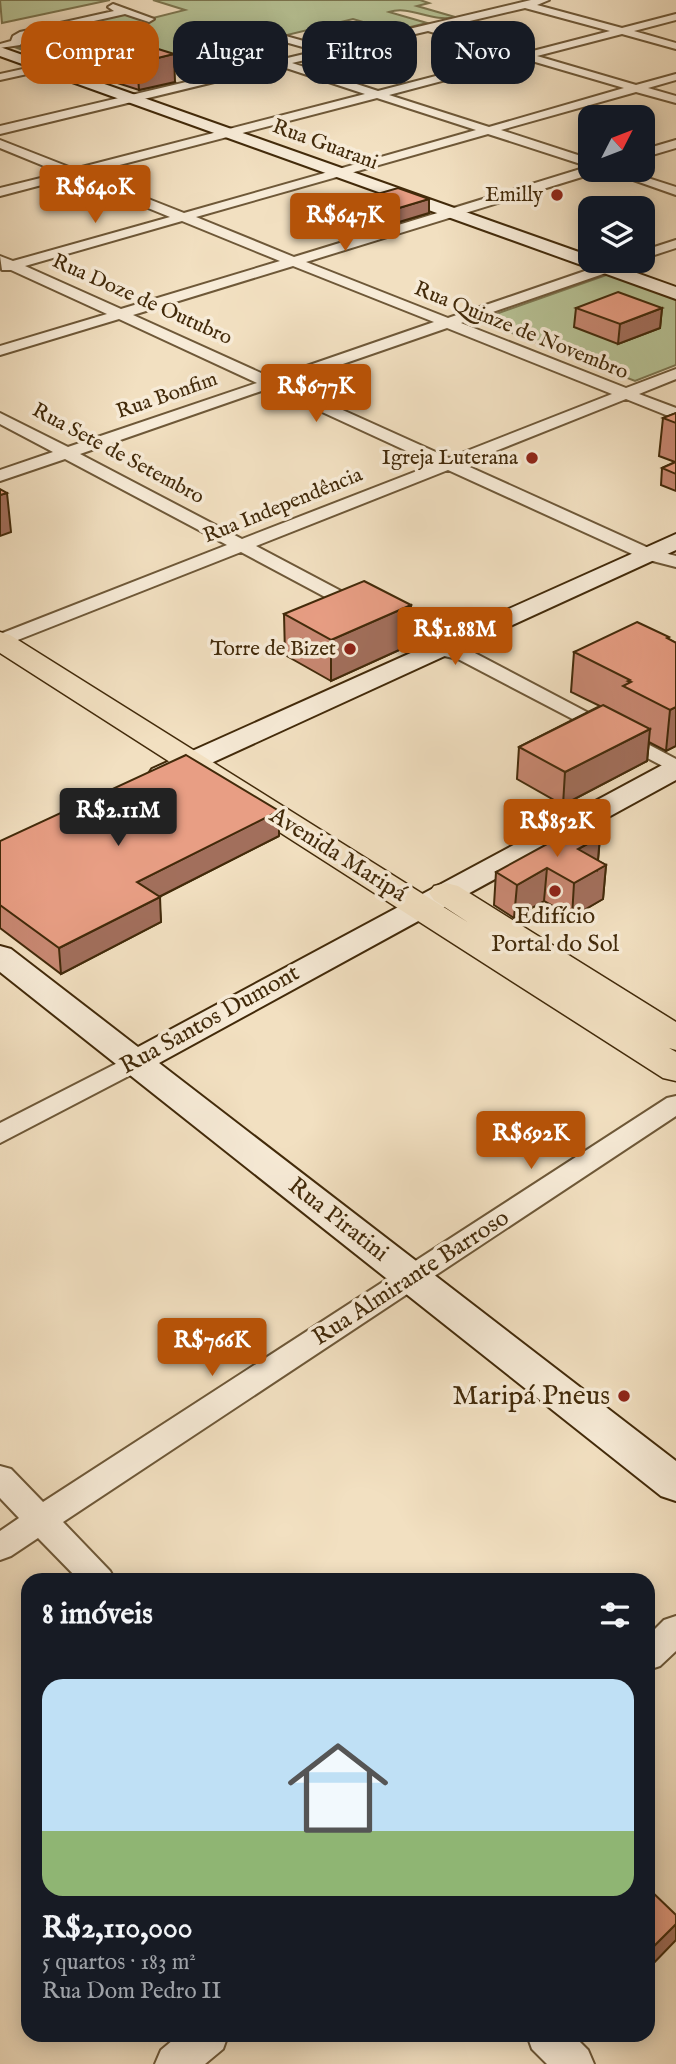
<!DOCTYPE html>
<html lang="pt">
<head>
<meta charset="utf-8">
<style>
  body { margin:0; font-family:"IM FELL English",serif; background:#20242c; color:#f1f3f6; height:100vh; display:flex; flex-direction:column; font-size:26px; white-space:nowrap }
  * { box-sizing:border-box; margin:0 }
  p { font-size:23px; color:#9ea1a6 }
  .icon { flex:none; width:38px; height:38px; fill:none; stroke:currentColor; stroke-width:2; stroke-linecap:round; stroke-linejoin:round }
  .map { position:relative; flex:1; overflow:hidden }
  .side { position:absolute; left:21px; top:1573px; width:634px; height:469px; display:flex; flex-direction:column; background:#171b24; border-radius:21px; box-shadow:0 4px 18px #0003 }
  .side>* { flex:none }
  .guide { position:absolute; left:21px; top:21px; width:635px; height:63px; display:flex; gap:14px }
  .needle { width:46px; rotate:48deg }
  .controls { position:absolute; left:578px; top:105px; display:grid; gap:14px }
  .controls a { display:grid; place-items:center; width:77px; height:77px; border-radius:14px; background:#171b24; box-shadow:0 4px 18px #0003; font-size:35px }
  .price { position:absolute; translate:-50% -60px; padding:0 16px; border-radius:7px; background:#b45309; color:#fff; font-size:23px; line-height:46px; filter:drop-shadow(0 2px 4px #0008) }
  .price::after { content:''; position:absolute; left:50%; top:42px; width:21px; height:16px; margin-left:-10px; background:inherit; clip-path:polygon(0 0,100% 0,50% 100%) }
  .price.current { background:#222; color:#fff }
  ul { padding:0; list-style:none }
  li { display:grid; align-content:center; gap:14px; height:371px; padding:0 21px }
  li+li { border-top:2px solid #363941 }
  li span { display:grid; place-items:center; height:217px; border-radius:21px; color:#555 }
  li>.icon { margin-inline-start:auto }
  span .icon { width:126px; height:126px; fill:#fffc; stroke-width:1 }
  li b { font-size:30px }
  h2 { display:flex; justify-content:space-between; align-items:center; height:84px; padding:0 21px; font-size:30px }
  .tag { padding:0 24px; border-radius:21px; background:#171b24; box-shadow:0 4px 18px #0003; font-size:24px; line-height:63px }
  .tag.current { background:#b45309; color:#fff }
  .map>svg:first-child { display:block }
  .green { fill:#b7c396; stroke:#7c7650; stroke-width:2 }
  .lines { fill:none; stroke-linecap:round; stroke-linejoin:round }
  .street-casing { stroke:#6e5838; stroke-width:4 }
  .secondary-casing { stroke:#422a0a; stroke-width:4 }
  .primary-casing { stroke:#422a0a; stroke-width:3 }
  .street { fill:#f7ebd7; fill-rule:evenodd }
  .secondary { fill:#f7ebd7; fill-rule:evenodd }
  .primary { fill:#f2e0c1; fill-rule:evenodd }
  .wall { fill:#c88872; stroke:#422a0a; stroke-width:2 }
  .shaded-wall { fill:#a26f5c; stroke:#422a0a; stroke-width:2 }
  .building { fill:#e89e84; stroke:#422a0a; stroke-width:2 }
  .poi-dot { fill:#8f2418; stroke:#f7ebd7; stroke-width:2.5 }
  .labels { text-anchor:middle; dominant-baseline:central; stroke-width:7; stroke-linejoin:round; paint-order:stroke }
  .far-street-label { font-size:21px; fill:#422a0a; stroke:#f7ebd7 }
  .far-poi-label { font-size:21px; fill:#422a0a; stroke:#f7ebd7; text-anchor:end }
  .street-label { font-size:24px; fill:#422a0a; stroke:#f7ebd7 }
  .poi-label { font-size:24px; fill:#422a0a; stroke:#f7ebd7 }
  .near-poi-label { font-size:28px; fill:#422a0a; stroke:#f7ebd7; text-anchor:end }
</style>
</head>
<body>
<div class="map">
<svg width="676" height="2064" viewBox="0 0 676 2064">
  <rect width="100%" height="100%" fill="#f2e0c1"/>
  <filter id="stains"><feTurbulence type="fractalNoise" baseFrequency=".00286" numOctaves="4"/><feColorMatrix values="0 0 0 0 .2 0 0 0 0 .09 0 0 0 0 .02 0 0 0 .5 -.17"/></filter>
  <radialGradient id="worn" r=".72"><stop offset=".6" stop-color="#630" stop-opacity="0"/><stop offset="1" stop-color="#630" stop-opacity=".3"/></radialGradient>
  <!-- green -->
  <path class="green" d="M 0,0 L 110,0 L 2,23 Z
    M 153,0 L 420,0 L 429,3 L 417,6 L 455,17 C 432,23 411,5 389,12 L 427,23 L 394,31 L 353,19 L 105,79 L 17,48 L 100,30 C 86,22 70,33 55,29 L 125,13 L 145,20 L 185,10 Z
    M 612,273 L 676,296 L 676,365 L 635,381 L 479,320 Z"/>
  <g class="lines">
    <!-- street casing -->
    <g class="street-casing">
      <path id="street" d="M 531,0 L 549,0 L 537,5 L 622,28 L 676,14 L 676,20 L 634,31 L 676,43 L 676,49 L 622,34 L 537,56 L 636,85 L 676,74 L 676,80 L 648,88 L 676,96 L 676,103 L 636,92 L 501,130 L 590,159 L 590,167 L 488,134 L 196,217 L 294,257 L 587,167 L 597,170 L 595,173 L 306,262 L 448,318 L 614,261 L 634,261 L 632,264 L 461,323 L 626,388 L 676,369 L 676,379 L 639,394 L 676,408 L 676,419 L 626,399 L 463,464 L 653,550 L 676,556 L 676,567 L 641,558 L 448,470 L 256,546 L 443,645 L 471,651 L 676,759 L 676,773 L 458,659 L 430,653 L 241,552 L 0,647 L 0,634 L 227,545 L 65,459 L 0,481 L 0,470 L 53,452 L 0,424 L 0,413 L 68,447 L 257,383 L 119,319 L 0,355 L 0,346 L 107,314 L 11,270 L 2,270 L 0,256 L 13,261 L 170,217 L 72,177 L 0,196 L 0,188 L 61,173 L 0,148 L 0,140 L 74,169 L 365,94 L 280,66 L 0,134 L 0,126 L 317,51 L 278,40 L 278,36 L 282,35 L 329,48 ZM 525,8 L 610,31 L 525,53 L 440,28 ZM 428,31 L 513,56 L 378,91 L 292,63 ZM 525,59 L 624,88 L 489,127 L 389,95 ZM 377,98 L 476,130 L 184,213 L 85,174 ZM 182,221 L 280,261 L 121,309 L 25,266 ZM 293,266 L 434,322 L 272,378 L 133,315 ZM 447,328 L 612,394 L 449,458 L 285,384 ZM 270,388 L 435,464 L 242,539 L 80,454 Z
        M 113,4 L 154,19 L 149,22 L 125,14 L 27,36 L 20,45 L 0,48 L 0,44 L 11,41 L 13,36 L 20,32 L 114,11 L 108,7 Z
        M 55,62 L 59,63 L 59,67 L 0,80 L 0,74 Z
        M 676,140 L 676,148 L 642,158 L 642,150 Z
        M 605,170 L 623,170 L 676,187 L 676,195 Z
        M 676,240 L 676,248 L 642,259 L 642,251 Z
        M 135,1054 L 144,1056 L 147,1062 L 144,1068 L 0,1143 L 0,1123 Z
        M 676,1096 L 676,1116 L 63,1522 L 110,1571 L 115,1580 L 79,1580 L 38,1538 L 11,1556 L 0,1560 L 0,1531 L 19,1518 L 0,1498 L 0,1466 L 11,1469 L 43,1502 L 667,1098 Z
        M 676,1616 L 676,1651 L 660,1666 L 648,1670 L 648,1636 L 664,1620 Z
        M 179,2035 L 228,2035 L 223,2049 L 205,2064 L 155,2064 L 161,2050 Z
        M 527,2035 L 573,2035 L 588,2050 L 594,2064 L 547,2064 L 532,2049 Z"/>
    </g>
    <!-- secondary casing -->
    <g class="secondary-casing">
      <path id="secondary" d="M 0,47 L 590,256 L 590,261 L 603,261 L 676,287 L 676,299 L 0,56 Z
        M 676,534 L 676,550 L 172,781 L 162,783 L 152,781 L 148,775 L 152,769 Z
        M 676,761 L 676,780 L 159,1063 L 676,1461 L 676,1501 L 661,1496 L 0,972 L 0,946 L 11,949 L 138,1047 L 666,763 Z"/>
    </g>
    <!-- primary casing -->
    <g class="primary-casing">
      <path id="primary" d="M 0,632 L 10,635 L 469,923 L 434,900 L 429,893 L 434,886 L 446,883 L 458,886 L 676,1022 L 676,1050 L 669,1048 L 676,1052 L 676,1081 L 663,1078 L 0,653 Z"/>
    </g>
    <!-- street -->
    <use href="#street" class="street"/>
    <!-- secondary -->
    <use href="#secondary" class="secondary"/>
    <!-- primary -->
    <use href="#primary" class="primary"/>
  </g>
  <!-- wall -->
  <path class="wall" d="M 139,43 L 175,82 L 139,90 L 105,79 L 103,51 Z
    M 429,199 L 429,213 L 369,231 L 339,219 L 339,205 Z
    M 576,308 L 662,308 L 660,328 L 618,344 L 574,327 Z
    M 676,413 L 676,491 L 661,485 L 662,468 L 675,462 L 659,456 L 663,418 Z
    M 411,605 L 410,645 L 331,681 L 285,655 L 284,614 Z
    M 669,639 L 676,643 L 676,746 L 666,751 L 649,742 L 647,761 L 563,805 L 517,779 L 519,747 L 600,706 L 571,692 L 574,652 Z
    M 279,836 L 159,897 L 161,922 L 61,974 L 0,928 L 0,841 Z
    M 600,837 L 598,861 L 606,865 L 603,899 L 572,917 L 544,901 L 514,918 L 494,905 L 496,872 Z"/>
  <!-- shaded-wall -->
  <path class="shaded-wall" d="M 174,54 L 175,82 L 139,90 L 137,63 Z
    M 429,199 L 429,213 L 369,231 L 369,217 Z
    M 662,308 L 660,328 L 618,344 L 620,324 Z
    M 7,493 L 11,532 L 0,536 L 0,495 Z
    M 411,605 L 410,645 L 331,681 L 331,640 Z
    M 676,707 L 676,746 L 666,751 L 670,710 Z
    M 650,729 L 647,761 L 563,805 L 565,772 Z
    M 279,811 L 279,836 L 139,907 L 137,882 Z
    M 600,837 L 597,870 L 578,849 Z
    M 606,865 L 603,899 L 572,917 L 574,883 Z
    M 547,868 L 544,901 L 514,918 L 517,885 Z
    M 160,897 L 161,922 L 61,974 L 59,948 Z
    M 676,1924 L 676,1940 L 648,1969 L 648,1952 Z"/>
  <!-- building -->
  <path class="building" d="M 139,43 L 174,54 L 137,63 L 103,51 Z
    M 398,188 L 429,199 L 369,217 L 339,205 Z
    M 618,292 L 662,308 L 620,324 L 576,308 Z
    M 676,413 L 676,423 L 663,418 Z
    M 676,462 L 676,474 L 662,468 Z
    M 0,489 L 7,493 L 0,495 Z
    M 364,581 L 411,605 L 331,640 L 284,614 Z
    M 637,622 L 669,637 L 667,638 L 676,643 L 676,707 L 670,710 L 623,686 L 631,682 L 628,681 L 630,680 L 574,652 Z
    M 603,705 L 650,729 L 565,772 L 519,747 Z
    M 186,755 L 279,811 L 137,882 L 160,897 L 59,948 L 0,905 L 0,841 Z
    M 580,826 L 600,837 L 578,849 L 606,865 L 574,883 L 547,868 L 517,885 L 496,872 Z
    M 648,1888 L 676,1915 L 676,1924 L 648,1952 Z"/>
  <!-- markers -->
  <g class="poi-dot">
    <circle cx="557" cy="195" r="7"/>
    <circle cx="532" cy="458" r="7"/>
    <circle cx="350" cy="649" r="7"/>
    <circle cx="555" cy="891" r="7"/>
    <circle cx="624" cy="1396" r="7"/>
  </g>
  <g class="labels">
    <!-- far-street labels -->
    <g class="far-street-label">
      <text transform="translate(325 145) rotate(20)">Rua Guarani</text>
      <text transform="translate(142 300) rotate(24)">Rua Doze de Outubro</text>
      <text transform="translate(521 331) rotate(22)">Rua Quinze de Novembro</text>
      <text transform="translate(167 396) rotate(-19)">Rua Bonfim</text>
      <text transform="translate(118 454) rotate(28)">Rua Sete de Setembro</text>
      <text transform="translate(283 506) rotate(-22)">Rua Independência</text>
    </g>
    <!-- far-poi labels -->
    <g class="far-poi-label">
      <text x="543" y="195">Emilly</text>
      <text x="518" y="458">Igreja Luterana</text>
      <text x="336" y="649">Torre de Bizet</text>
    </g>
    <!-- street labels -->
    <g class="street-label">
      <text transform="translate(338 855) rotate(32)">Avenida Maripá</text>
      <text transform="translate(210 1020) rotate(-29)">Rua Santos Dumont</text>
      <text transform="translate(338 1220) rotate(38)">Rua Piratini</text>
      <text transform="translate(411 1278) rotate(-33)">Rua Almirante Barroso</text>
    </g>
    <!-- poi labels -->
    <g class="poi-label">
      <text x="555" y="916">Edifício<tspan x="555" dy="28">Portal do Sol</tspan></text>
    </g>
    <!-- near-poi labels -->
    <g class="near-poi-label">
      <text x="610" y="1396">Maripá Pneus</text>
    </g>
  </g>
  <rect width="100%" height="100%" filter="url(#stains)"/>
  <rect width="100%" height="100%" fill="url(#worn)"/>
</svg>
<div class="controls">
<a><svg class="needle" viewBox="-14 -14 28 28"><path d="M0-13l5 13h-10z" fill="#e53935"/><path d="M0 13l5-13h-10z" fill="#9ea1a6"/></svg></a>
<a><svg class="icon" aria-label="layers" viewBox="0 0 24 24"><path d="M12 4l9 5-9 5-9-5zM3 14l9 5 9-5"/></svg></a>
</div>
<b class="price" style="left:95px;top:225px">R$640K</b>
<b class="price" style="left:345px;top:253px">R$647K</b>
<b class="price" style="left:316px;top:424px">R$677K</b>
<b class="price" style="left:455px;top:667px">R$1.88M</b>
<b class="price current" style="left:118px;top:848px">R$2.11M</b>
<b class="price" style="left:557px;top:859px">R$852K</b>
<b class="price" style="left:531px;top:1171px">R$692K</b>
<b class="price" style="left:212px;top:1378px">R$766K</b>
<div class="guide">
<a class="tag current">Comprar</a>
<a class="tag">Alugar</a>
<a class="tag">Filtros</a>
<a class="tag">Novo</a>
</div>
<section class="side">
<h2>8 imóveis<svg class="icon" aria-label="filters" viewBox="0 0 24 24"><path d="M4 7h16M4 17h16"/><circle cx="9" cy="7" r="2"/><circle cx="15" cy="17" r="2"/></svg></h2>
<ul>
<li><span style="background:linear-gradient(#bfe0f5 70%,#8fb573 0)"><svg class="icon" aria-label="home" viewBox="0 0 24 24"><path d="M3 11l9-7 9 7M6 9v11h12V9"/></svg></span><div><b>R$2,110,000</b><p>5 quartos · 183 m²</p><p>Rua Dom Pedro II</p></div></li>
</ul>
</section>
</div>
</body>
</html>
